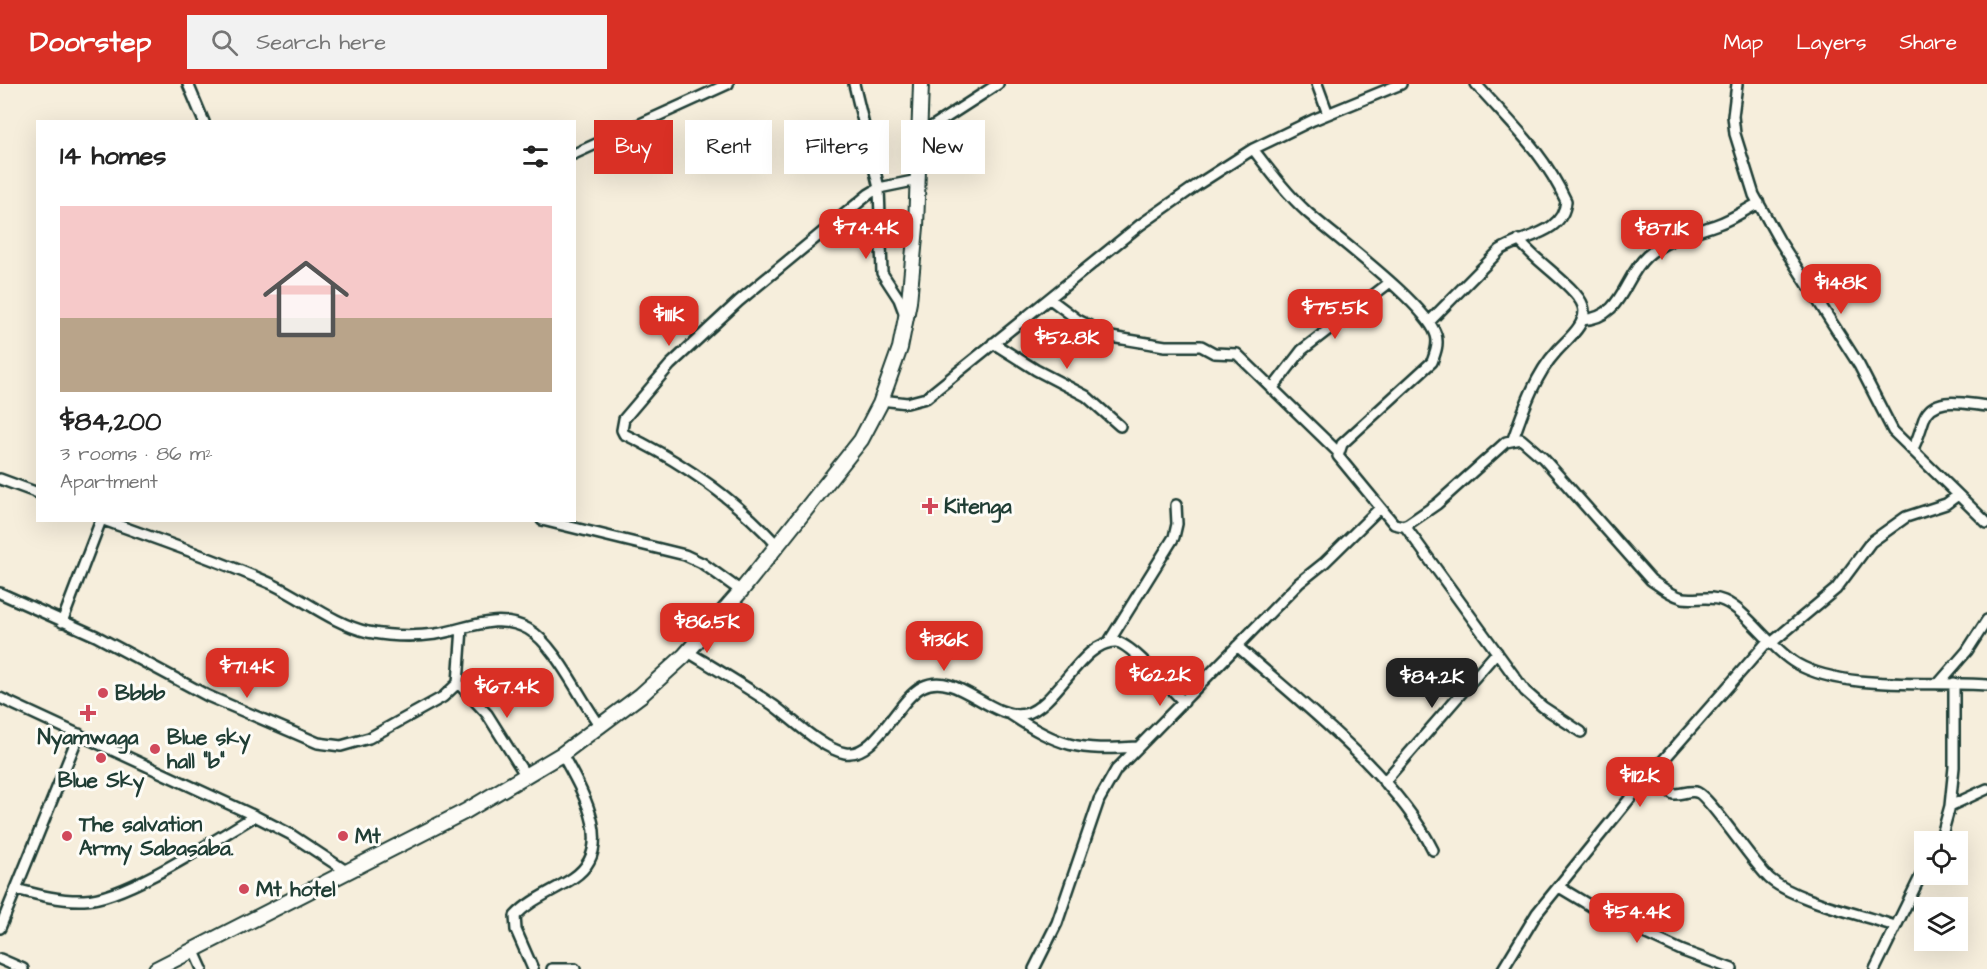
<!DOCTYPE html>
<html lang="en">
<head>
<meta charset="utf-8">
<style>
  body { margin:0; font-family:"Architects Daughter",sans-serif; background:#f2f2f2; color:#222; height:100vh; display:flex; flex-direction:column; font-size:22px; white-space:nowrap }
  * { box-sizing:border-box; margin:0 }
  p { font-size:20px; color:#767676 }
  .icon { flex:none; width:33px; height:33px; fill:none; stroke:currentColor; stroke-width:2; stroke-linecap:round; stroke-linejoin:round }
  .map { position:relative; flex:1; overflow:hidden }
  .side { position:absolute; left:36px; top:36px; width:540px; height:402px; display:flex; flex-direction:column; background:#fff; border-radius:0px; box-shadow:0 6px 24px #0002 }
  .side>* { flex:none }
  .banner { position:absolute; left:594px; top:36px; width:570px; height:54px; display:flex; gap:12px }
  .tools { position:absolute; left:1914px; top:747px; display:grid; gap:12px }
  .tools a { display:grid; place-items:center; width:54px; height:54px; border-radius:0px; background:#fff; box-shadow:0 6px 24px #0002; font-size:30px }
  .price { position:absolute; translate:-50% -51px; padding:0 14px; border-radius:12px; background:#d93025; color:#fff; font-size:20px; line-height:39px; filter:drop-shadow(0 2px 3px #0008) }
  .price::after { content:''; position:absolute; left:50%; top:36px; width:18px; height:14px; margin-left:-9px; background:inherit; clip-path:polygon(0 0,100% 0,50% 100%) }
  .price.active { background:#222; color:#fff }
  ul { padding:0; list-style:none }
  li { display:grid; align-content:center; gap:12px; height:318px; padding:0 24px }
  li+li { border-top:2px solid #e0e0e0 }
  li span { display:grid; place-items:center; height:186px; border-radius:0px; color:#555 }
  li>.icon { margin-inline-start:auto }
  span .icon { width:108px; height:108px; fill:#fffc; stroke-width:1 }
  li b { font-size:26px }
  h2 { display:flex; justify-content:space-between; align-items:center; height:72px; padding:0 24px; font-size:26px }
  .tag { padding:0 21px; border-radius:0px; background:#fff; box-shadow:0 6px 24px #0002; font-size:21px; line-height:54px }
  .tag.active { background:#d93025; color:#fff }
  header { display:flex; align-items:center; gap:36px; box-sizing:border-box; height:84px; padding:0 30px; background:#d93025; color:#fff }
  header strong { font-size:28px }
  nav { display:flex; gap:33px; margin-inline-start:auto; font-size:21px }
  .search { width:420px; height:54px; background:#f2f2f2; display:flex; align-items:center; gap:15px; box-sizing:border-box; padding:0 21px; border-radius:0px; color:#767676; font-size:22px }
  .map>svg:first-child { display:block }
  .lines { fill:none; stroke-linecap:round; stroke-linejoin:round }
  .minor-casing { stroke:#1f3d34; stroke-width:14 }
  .secondary-casing { stroke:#1f3d34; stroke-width:18 }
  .minor { stroke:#fdfcf7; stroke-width:9 }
  .secondary { stroke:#fdfcf7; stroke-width:14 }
  .poi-dot { fill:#d1495b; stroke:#fdfcf7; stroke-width:2 }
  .labels { text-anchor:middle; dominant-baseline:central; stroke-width:6; stroke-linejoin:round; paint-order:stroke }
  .poi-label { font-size:21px; font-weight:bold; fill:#1f3d34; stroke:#fdfcf7; text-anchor:start }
</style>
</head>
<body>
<header>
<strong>Doorstep</strong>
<div class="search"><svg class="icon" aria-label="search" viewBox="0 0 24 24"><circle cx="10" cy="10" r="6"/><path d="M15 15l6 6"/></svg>Search here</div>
<nav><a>Map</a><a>Layers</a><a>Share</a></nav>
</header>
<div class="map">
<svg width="1987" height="885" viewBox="0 0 1987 885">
  <rect width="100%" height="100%" fill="#f6eedc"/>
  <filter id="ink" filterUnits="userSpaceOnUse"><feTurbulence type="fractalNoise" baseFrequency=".0167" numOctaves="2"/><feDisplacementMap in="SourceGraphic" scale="12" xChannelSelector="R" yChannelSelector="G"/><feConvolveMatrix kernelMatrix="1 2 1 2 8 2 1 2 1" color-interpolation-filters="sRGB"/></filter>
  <g filter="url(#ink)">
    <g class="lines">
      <!-- minor casing -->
      <g class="minor-casing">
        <path id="minor" d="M 188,0 L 204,38
          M 854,0 L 879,104 L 882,189 L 899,215 L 905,231
          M 1317,0 L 1328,30
          M 1737,0 L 1733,32 L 1735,50 L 1754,111 L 1779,156 L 1859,281 L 1893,347 L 1987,439
          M 919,51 L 998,0
          M 1253,65 C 1270,87 1287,110 1307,128 C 1335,153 1426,220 1436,251 C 1439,260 1435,270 1432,278 L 1342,360 L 1338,372 L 1394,440 L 1403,442 L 1408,440 L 1437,420 L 1506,358 L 1521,355 L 1543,374 L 1651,496 C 1661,503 1671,511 1683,514 C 1697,516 1710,511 1724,517 C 1747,527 1771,565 1797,580 C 1844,607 1932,597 1987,601
          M 574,70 L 728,0
          M 1050,215 L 1078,236 L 1111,253 L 1165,262 L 1201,262 L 1214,269 L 1237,270 L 1339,369
          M 1582,236 C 1624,233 1622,195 1647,172 C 1667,154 1694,149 1718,140 C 1732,135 1745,126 1759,119
          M 1429,238 L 1500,166 C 1523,151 1563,151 1566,117 C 1542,66 1512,41 1476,0
          M 993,259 L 1036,286 L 1086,312 L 1120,342
          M 1272,305 L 1302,266 L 1389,199
          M 881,316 L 907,319 L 926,314 L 1140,141 L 1200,99 L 1253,65 L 1313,36 L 1401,0
          M 1513,355 C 1523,327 1535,291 1556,268 C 1565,257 1589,240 1583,222 C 1577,203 1533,176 1519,156
          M 1912,366 C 1918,356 1920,346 1924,335 C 1934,310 1966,320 1987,322
          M 0,395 L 38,409
          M 104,436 C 161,457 219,476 274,501 C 305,516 334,540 368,548 C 389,552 414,553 436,550 C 467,545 498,528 528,545 C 556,561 580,616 601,643
          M 542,436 L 685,471 L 702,479 L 741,507
          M 1405,442 L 1525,607 L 1543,623 L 1581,648
          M 777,461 C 733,413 683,378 624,350 L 622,346 L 624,335 L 670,281 L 739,217 L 869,110 L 879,104 L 918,96
          M 0,509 L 96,552 L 208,612 L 318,659 L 341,662 L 369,654 L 443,613 L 458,599 L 462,544
          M 62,538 L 101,436
          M 1108,559 L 1174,453 L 1177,440 L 1176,421
          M 1770,560 L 1836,505 L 1871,458 L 1906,433 L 1946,420 L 1958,411
          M 1237,562 C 1300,618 1396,691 1433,766
          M 688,568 C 716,585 745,602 773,621 C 791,634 822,665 845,669 C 876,674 897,616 922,603 C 956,585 991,637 1025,630 C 1057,622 1082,556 1116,558 C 1131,559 1171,606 1184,618
          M 1940,598 L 1967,567 L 1987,536
          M 458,599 L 487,630 L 526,692
          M 0,614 L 255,732 L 290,750 L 346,787
          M 1010,630 C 1060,663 1078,667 1137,663
          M 1649,692 L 1673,710 C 1680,711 1689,706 1696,708 C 1707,709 1755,782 1770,795 C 1796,817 1861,830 1895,842
          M 1384,698 L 1497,568
          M 1950,722 L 1987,705
          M 1940,758 L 1950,722 L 1954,683 L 1954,599
          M 1559,803 L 1609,833 L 1683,867 L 1732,885
          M 16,805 C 38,811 61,817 84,816 C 126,815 216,755 255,732
          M 0,844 L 79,650
          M 193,865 L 202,885
          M 0,875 L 23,885
          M 533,885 L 516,846 L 515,832 C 531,815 554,807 573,794 C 618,764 581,705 562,670
          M 552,885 L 575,885
          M 1034,885 L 1057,839 L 1099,716 L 1116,686 L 1299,499 L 1324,479 L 1380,424
          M 1503,885 L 1537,829 L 1631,713 L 1768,557
          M 1875,885 L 1924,785"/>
      </g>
      <!-- secondary casing -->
      <g class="secondary-casing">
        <path id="secondary" d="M 156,885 L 466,727 L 562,670 L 641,611 L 684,572 L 741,507 L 861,356 L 880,320 L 900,264 L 909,218 L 916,143 L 921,0"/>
      </g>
      <!-- minor -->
      <use href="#minor" class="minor"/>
      <!-- secondary -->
      <use href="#secondary" class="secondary"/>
    </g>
  </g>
  <!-- markers -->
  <g class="poi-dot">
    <path d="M927 413h6v6h6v6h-6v6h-6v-6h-6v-6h6z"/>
    <circle cx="103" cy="609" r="6"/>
    <path d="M85 620h6v6h6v6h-6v6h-6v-6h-6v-6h6z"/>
    <circle cx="155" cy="665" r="6"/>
    <circle cx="101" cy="674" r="6"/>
    <circle cx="67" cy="752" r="6"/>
    <circle cx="343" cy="752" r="6"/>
    <circle cx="244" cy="805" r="6"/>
  </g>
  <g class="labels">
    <!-- poi labels -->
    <g class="poi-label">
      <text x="944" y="422">Kitenga</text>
      <text x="115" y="609">Bbbb</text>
      <text x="88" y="653" text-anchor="middle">Nyamwaga</text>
      <text x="167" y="653">Blue sky<tspan x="167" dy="24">hall "b"</tspan></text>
      <text x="101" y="696" text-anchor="middle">Blue Sky</text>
      <text x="79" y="740">The salvation<tspan x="79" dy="24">Army Sabasaba.</tspan></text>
      <text x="355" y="752">Mt</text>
      <text x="256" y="805">Mt hotel</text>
    </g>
  </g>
</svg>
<div class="tools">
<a><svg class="icon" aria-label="locate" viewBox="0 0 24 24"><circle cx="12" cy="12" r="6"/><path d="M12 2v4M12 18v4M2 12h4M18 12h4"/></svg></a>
<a><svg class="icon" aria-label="layers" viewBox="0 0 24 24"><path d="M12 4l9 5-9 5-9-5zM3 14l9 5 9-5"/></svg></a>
</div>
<b class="price" style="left:866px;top:176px">$74.4K</b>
<b class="price" style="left:1662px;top:177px">$87.1K</b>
<b class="price" style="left:1841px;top:231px">$148K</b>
<b class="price" style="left:1335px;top:256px">$75.5K</b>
<b class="price" style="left:669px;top:263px">$111K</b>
<b class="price" style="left:1067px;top:286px">$52.8K</b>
<b class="price" style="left:707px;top:570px">$86.5K</b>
<b class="price" style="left:944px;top:588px">$136K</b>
<b class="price" style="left:247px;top:615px">$71.4K</b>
<b class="price" style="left:1160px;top:623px">$62.2K</b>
<b class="price active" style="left:1432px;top:625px">$84.2K</b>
<b class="price" style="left:507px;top:635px">$67.4K</b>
<b class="price" style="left:1640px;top:724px">$112K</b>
<b class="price" style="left:1637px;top:860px">$54.4K</b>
<div class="banner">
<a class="tag active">Buy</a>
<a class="tag">Rent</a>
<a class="tag">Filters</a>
<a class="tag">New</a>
</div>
<section class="side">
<h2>14 homes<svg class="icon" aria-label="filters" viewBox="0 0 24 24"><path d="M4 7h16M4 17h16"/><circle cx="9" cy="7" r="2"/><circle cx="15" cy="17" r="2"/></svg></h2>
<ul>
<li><span style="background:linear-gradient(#f6c9c9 60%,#b9a48a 0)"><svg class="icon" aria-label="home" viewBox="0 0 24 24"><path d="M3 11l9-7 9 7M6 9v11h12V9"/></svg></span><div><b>$84,200</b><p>3 rooms · 86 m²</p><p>Apartment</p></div></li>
</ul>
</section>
</div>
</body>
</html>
